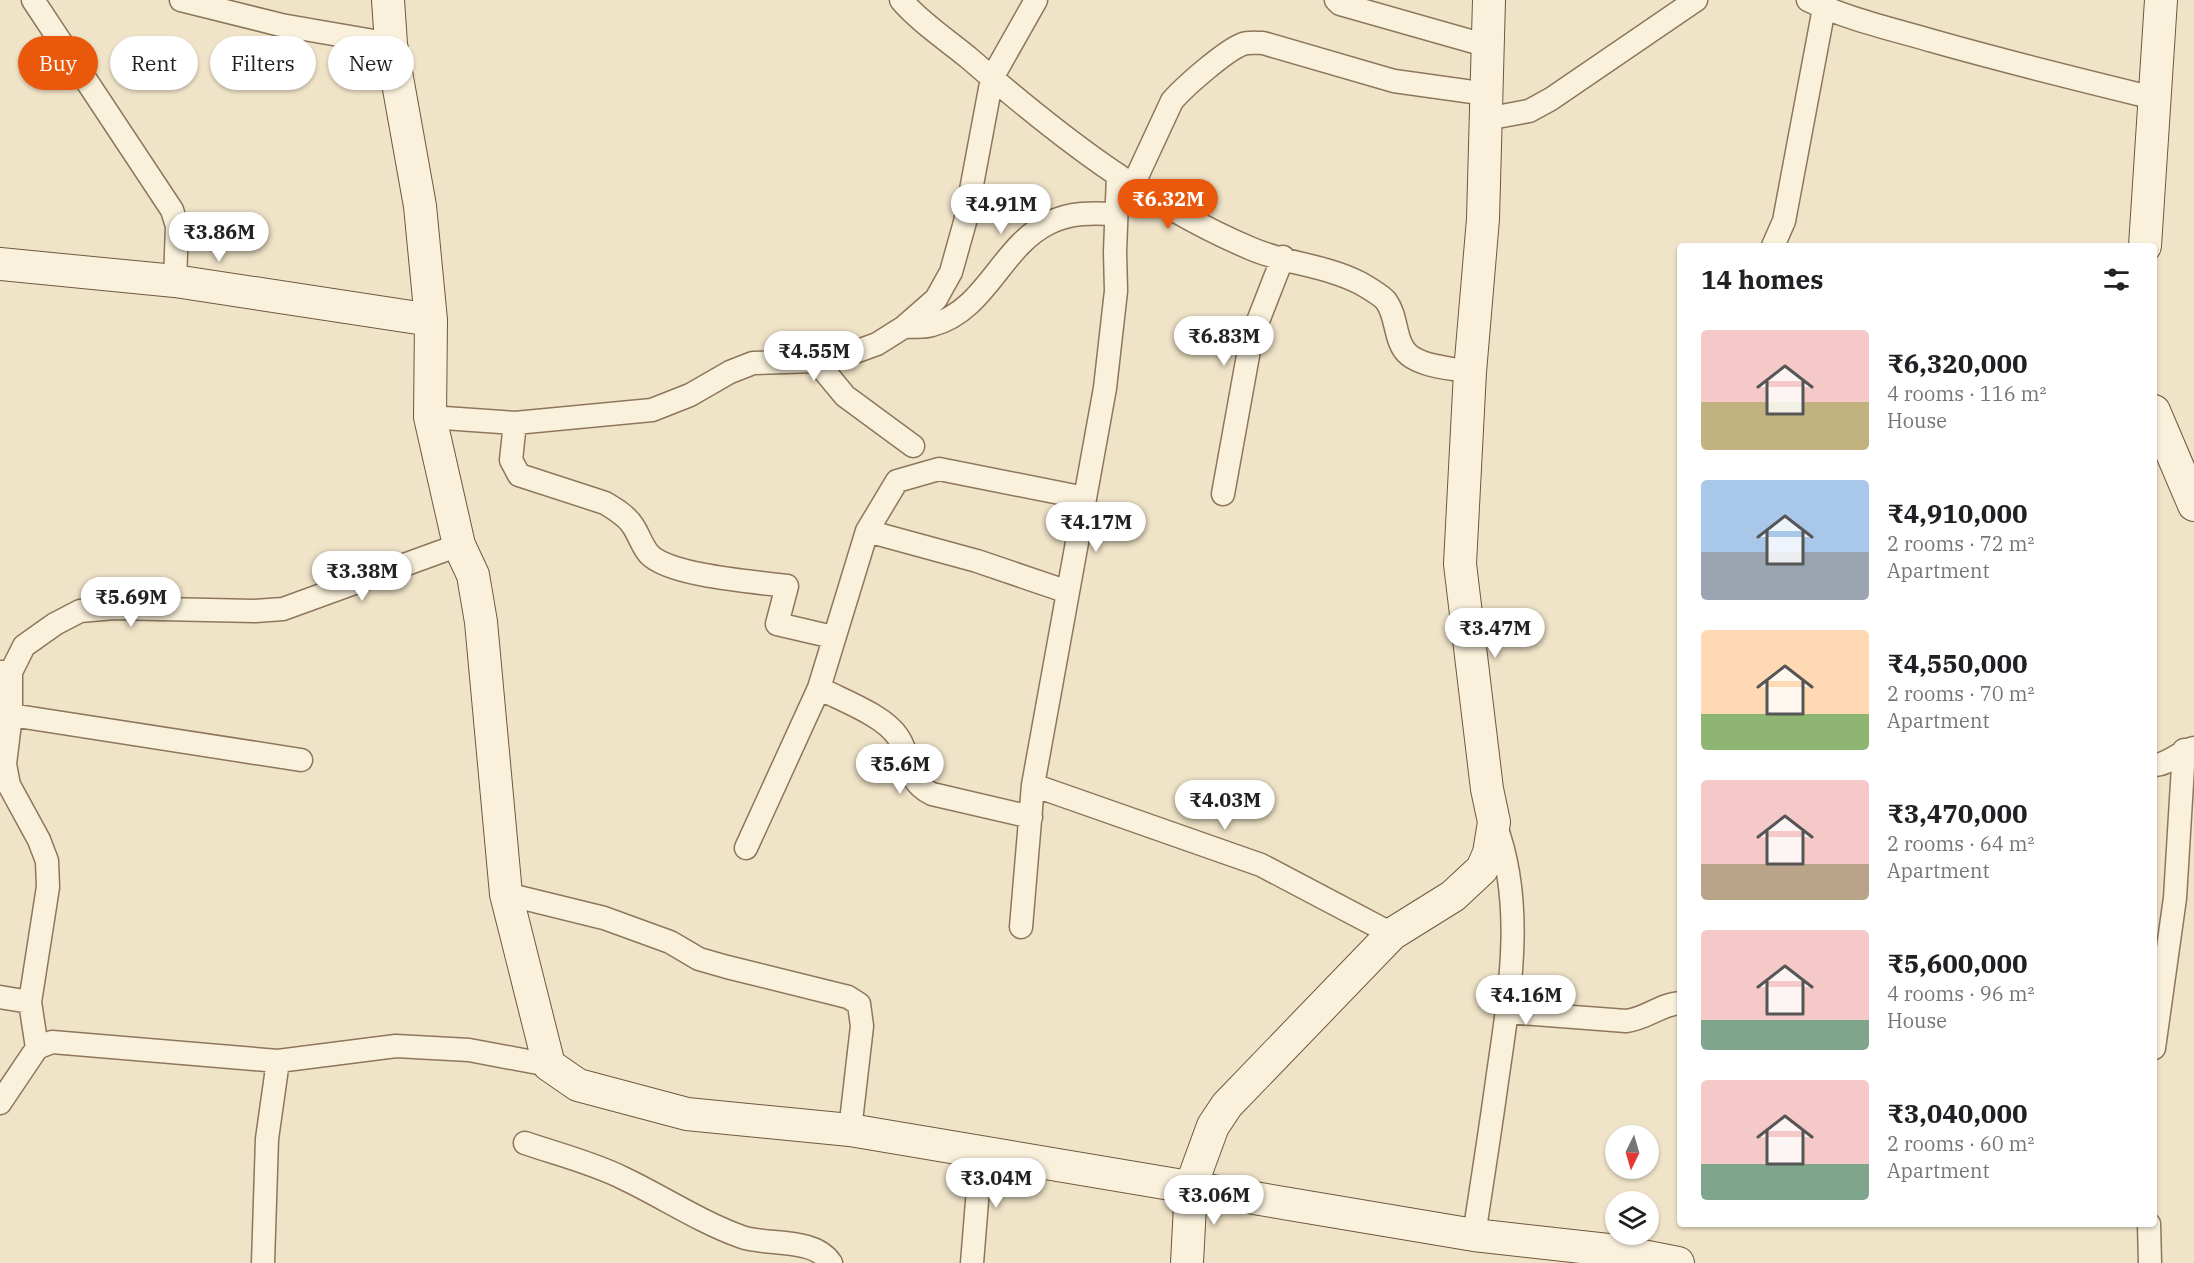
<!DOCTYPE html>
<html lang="en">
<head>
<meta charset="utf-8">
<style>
  body { margin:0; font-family:"IBM Plex Serif",serif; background:#f2f2f2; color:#202124; height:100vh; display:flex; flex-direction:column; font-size:22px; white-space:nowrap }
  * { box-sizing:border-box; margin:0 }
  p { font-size:20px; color:#757577 }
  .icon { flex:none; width:33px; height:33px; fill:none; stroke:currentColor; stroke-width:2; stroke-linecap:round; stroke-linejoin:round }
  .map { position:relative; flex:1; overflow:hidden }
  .sheet { position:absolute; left:1677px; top:243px; width:480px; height:984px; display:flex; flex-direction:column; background:#fff; border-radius:6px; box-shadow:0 2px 4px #0004 }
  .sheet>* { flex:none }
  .top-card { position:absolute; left:18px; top:36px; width:570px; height:54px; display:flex; gap:12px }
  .needle { width:39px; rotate:185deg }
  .buttons { position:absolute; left:1605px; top:1125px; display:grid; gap:12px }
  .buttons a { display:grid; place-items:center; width:54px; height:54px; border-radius:50%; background:#fff; box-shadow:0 2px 4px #0004; font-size:30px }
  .price { position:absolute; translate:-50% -51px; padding:0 14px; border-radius:21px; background:#fff; color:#222; font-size:20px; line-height:39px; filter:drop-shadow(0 2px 3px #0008) }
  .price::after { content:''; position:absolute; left:50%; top:36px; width:18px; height:14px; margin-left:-9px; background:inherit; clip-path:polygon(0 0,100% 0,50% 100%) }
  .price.current { background:#ea580c; color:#fff }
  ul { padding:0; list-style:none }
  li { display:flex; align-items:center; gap:18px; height:150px; padding:0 24px }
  li span { display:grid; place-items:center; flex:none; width:168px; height:120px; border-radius:6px; color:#555 }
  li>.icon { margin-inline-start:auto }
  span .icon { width:72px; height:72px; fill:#fffc; stroke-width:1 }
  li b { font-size:26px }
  h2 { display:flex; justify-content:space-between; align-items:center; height:72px; padding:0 24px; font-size:26px }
  .pill { padding:0 21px; border-radius:27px; background:#fff; box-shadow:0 2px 4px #0004; font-size:21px; line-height:54px }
  .pill.current { background:#ea580c; color:#fff }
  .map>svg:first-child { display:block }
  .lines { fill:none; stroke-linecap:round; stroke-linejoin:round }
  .street-casing { stroke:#8d765c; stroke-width:25 }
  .secondary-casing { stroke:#6f573f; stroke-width:34 }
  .street { stroke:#faf1dc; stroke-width:22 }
  .secondary { stroke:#faf1dc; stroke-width:32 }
</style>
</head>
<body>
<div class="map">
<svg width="2194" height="1263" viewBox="0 0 2194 1263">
  <rect width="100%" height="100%" fill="#f0e4c8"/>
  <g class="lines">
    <!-- street casing -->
    <g class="street-casing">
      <path id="street" d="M 33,0 L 172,210 L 177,226 L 175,281
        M 181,0 L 281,25 L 391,44
        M 901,0 C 921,23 946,39 970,59 C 1055,133 1147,205 1252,249 C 1287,264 1325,265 1360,283 C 1367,287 1381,295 1386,301 C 1398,317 1394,343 1409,355 C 1424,367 1452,368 1470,372
        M 1336,0 L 1340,4 L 1488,46
        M 1808,0 C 1847,19 1892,29 1933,41 C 2007,62 2080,80 2154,98
        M 1486,119 L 1529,111 L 1551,99 L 1696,0
        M 1133,185 L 1172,101 C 1184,87 1226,50 1243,44 C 1249,42 1256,43 1263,43 L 1394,81 L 1487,94
        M 1773,246 L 1784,221 L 1824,8
        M 904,327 C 913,326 924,328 932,325 C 986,311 1001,246 1049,223 C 1070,212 1093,213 1116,214
        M 816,361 L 845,396 L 913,446
        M 430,417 L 515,423 L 652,410 L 690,395 L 730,372 L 753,363 L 816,361 L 844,356 L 877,344 L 904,327 L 936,299 L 951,272 L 965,222 L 992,78 L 1036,0
        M 515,423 L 511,460 L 519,475 L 605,503 C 615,509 627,516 633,526 C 639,535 642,546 649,554 C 669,576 757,582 787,586 L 777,624 L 833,637
        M 1223,494 L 1251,339 L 1283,257
        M 867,531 L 977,561 L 1068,592
        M 0,672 L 11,672 L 11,715 L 5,764 L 9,785 L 39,840 L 47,861 L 48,887 L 30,1002 L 37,1048
        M 11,672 L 24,646 L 55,624 L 80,611 L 114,608 L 255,611 L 283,609 L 459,545
        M 819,688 C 841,700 884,715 898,737 C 913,759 903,779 932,794 L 1031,817
        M 11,715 L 301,760
        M 2154,765 C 2168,765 2180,751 2194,748
        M 1033,785 L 1261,865 L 1392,934
        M 746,848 L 819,688 L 867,531 L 897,481 L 939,469 L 1085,498
        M 506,894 L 604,918 L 670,942 L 699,959 L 727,967 L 848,997 L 859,1004 L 862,1026 L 850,1130
        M 1021,927 L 1033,785 L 1105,388 L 1116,291 L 1115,252 L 1118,175
        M 0,997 L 30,1002
        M 1507,1012 L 1626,1021 C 1646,1019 1661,1004 1680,1003
        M 2154,1048 L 2175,898 L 2184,750
        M 0,1103 L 37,1048 L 52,1042 L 278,1061 L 396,1046 L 469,1050 L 549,1065
        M 525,1143 C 557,1154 593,1163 623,1178 C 663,1197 700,1222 742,1237 C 768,1246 814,1237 831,1263
        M 2149,1224 L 2150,1263
        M 1474,1235 C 1482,1183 1490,1132 1497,1081 C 1509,997 1526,905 1495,824
        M 263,1263 L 267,1139 L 278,1061
        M 972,1263 L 981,1152"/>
    </g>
    <!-- secondary casing -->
    <g class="secondary-casing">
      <path id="secondary" d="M 388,0 L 391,44 L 420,206 L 431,320 L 430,417 L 459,545 L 473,575 L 481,622 L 506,894 L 549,1065 L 578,1085 L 687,1114 L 850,1130 L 1474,1235 L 1617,1251 L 1678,1263
        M 2145,246 L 2161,0
        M 0,264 L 175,281 L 431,320
        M 2154,411 L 2194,505
        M 1187,1263 L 1191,1186 L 1213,1126 L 1227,1105 L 1392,934 L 1453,896 L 1482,869 L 1489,853 L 1494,822 L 1487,789 L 1460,564 L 1470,372 L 1483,219 L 1489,0"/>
    </g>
    <!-- street -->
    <use href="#street" class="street"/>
    <!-- secondary -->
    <use href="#secondary" class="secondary"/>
  </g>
</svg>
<div class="buttons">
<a><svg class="needle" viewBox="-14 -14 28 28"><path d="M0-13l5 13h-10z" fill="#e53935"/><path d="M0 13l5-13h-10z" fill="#757577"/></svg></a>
<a><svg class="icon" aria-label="layers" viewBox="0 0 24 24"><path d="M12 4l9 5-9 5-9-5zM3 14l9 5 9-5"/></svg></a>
</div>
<b class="price current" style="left:1168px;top:230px">₹6.32M</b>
<b class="price" style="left:1001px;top:235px">₹4.91M</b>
<b class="price" style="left:219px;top:263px">₹3.86M</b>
<b class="price" style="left:1224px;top:367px">₹6.83M</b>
<b class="price" style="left:814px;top:382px">₹4.55M</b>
<b class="price" style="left:1096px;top:553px">₹4.17M</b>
<b class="price" style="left:362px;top:602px">₹3.38M</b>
<b class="price" style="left:131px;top:628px">₹5.69M</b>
<b class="price" style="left:1495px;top:659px">₹3.47M</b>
<b class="price" style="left:900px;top:795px">₹5.6M</b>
<b class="price" style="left:1225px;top:831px">₹4.03M</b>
<b class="price" style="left:1526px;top:1026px">₹4.16M</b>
<b class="price" style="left:996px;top:1209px">₹3.04M</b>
<b class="price" style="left:1214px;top:1226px">₹3.06M</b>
<div class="top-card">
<a class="pill current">Buy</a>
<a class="pill">Rent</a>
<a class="pill">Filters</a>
<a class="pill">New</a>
</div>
<section class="sheet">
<h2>14 homes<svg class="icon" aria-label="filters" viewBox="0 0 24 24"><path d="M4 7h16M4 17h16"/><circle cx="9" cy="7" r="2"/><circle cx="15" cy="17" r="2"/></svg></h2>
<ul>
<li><span style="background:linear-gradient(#f6c9c9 60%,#c2b280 0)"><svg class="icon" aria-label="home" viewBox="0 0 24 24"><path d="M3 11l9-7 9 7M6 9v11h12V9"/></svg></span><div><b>₹6,320,000</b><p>4 rooms · 116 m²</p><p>House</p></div></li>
<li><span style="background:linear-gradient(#a9c7e8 60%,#9aa5b1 0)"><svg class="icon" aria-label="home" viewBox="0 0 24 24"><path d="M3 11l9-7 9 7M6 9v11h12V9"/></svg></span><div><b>₹4,910,000</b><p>2 rooms · 72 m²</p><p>Apartment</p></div></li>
<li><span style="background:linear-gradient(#ffd9b3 70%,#8fb573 0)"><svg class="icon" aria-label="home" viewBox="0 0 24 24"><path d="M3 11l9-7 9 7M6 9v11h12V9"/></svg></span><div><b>₹4,550,000</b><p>2 rooms · 70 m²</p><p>Apartment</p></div></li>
<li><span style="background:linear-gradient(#f6c9c9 70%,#b9a48a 0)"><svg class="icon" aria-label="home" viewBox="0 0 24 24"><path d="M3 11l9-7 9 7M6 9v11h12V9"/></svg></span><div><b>₹3,470,000</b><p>2 rooms · 64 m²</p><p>Apartment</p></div></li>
<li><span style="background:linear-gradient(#f6c9c9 75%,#7fa58c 0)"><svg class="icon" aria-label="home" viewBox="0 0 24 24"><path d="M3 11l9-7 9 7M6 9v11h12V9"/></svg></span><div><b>₹5,600,000</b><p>4 rooms · 96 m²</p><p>House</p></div></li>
<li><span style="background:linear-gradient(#f6c9c9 70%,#7fa58c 0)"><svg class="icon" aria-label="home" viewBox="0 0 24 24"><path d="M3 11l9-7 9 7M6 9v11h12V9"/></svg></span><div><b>₹3,040,000</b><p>2 rooms · 60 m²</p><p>Apartment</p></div></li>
</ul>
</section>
</div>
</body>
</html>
